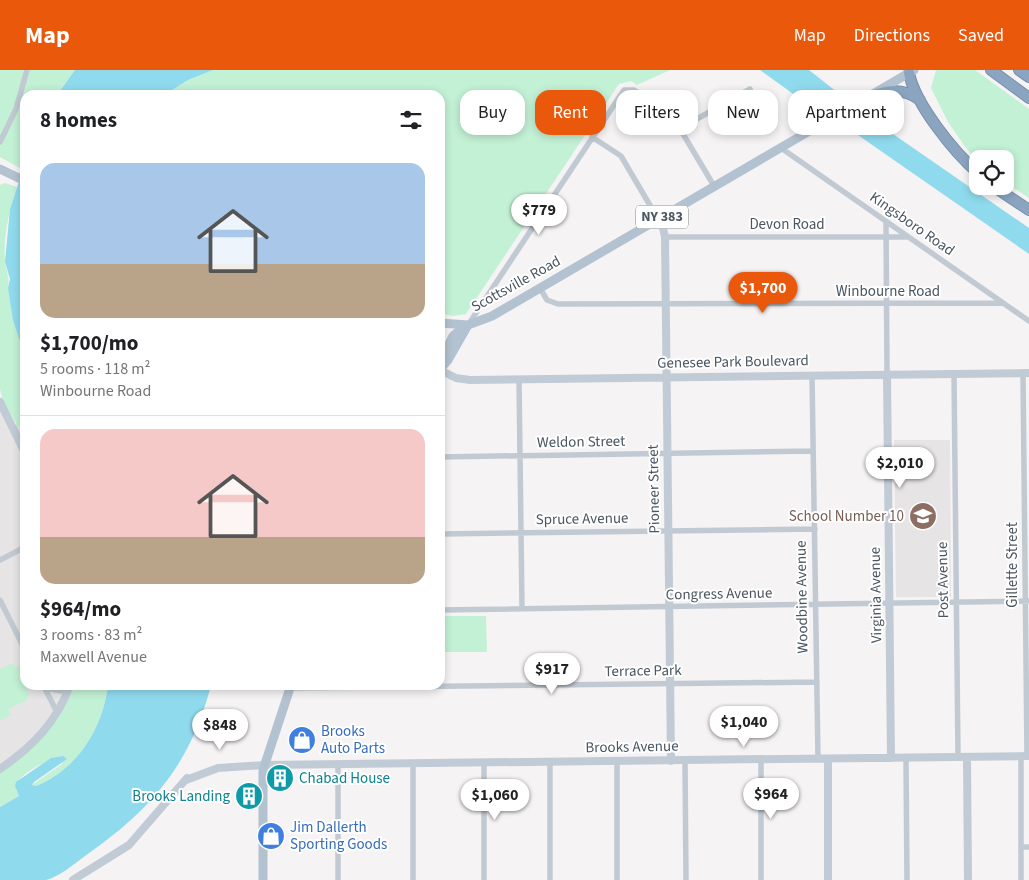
<!DOCTYPE html>
<html lang="en">
<head>
<meta charset="utf-8">
<style>
  body { margin:0; font-family:"Source Sans 3",sans-serif; background:#f6f6f6; color:#202124; height:100vh; display:flex; flex-direction:column; font-size:19px; white-space:nowrap }
  * { box-sizing:border-box; margin:0 }
  p { font-size:16px; color:#757577 }
  .icon { flex:none; width:28px; height:28px; fill:none; stroke:currentColor; stroke-width:2; stroke-linecap:round; stroke-linejoin:round }
  .map { position:relative; flex:1; overflow:hidden }
  .side { position:absolute; left:20px; top:20px; width:425px; height:600px; display:flex; flex-direction:column; background:#fff; border-radius:15px; box-shadow:0 2px 8px #0003 }
  .side>* { flex:none }
  .guide { position:absolute; left:460px; top:20px; width:475px; height:45px; display:flex; gap:10px }
  .controls { position:absolute; left:969px; top:80px; display:grid; gap:10px }
  .controls a { display:grid; place-items:center; width:45px; height:45px; border-radius:10px; background:#fff; box-shadow:0 2px 8px #0003; font-size:25px }
  .price { position:absolute; translate:-50% -42px; padding:0 11px; border-radius:18px; background:#fff; color:#222; font-size:16px; line-height:32px; filter:drop-shadow(0 1px 2px #0008) }
  .price::after { content:''; position:absolute; left:50%; top:30px; width:15px; height:11px; margin-left:-8px; background:inherit; clip-path:polygon(0 0,100% 0,50% 100%) }
  .price.current { background:#ea580c; color:#fff }
  ul { padding:0; list-style:none }
  li { display:grid; align-content:center; gap:10px; height:265px; padding:0 20px }
  li+li { border-top:1px solid #e0e0e0 }
  li span { display:grid; place-items:center; height:155px; border-radius:15px; color:#555 }
  li>.icon { margin-inline-start:auto }
  span .icon { width:90px; height:90px; fill:#fffc; stroke-width:1 }
  li b { font-size:21px }
  h2 { display:flex; justify-content:space-between; align-items:center; height:60px; padding:0 20px; font-size:21px }
  .tag { padding:0 18px; border-radius:15px; background:#fff; box-shadow:0 2px 8px #0003; font-size:18px; line-height:45px }
  .tag.current { background:#ea580c; color:#fff }
  header { display:flex; align-items:center; gap:30px; box-sizing:border-box; height:70px; padding:0 25px; background:#ea580c; color:#fff }
  header strong { font-size:24px }
  nav { display:flex; gap:28px; margin-inline-start:auto; font-size:18px }
  .map>svg:first-child { display:block }
  .education { fill:#e6e4e5 }
  .green { fill:#c3f1d5 }
  .water { fill:#90daee }
  .lines { fill:none; stroke-linecap:round; stroke-linejoin:round }
  .highway-casing { stroke:#7690ad; stroke-width:12 }
  .street { stroke:#c1cad2; stroke-width:5.5 }
  .secondary { stroke:#c1cbd6; stroke-width:8 }
  .primary { stroke:#b3c2d1; stroke-width:9 }
  .highway { stroke:#8ba5c1; stroke-width:10 }
  .labels { text-anchor:middle; dominant-baseline:central; stroke-width:4; stroke-linejoin:round; paint-order:stroke }
  .shield { fill:#fff; stroke:#808990; stroke-width:1 }
  .shield-label { font-size:14px; font-weight:bold; fill:#4a5661 }
  .street-label { font-size:15px; fill:#4a5661; stroke:#fff }
  .education-label { font-size:15px; fill:#785e54; stroke:#fff; text-anchor:end }
  .shop-label { font-size:15px; fill:#366cbe; stroke:#fff; text-anchor:start }
  .culture-label { font-size:15px; fill:#0d838f; stroke:#fff; text-anchor:start }
</style>
</head>
<body>
<header>
<strong>Map</strong>
<nav><a>Map</a><a>Directions</a><a>Saved</a></nav>
</header>
<div class="map">
<svg width="1029" height="810" viewBox="0 0 1029 810">
  <rect width="100%" height="100%" fill="#f5f3f3"/>
  <!-- education -->
  <path class="education" d="M 0,340 L 10,360 L 25,353 L 25,615 L 67,615 L 52,645 L 30,672 L 0,695 Z
    M 894,370 L 950,370 L 951,527 L 896,527 Z"/>
  <!-- green -->
  <path class="green" d="M 0,0 L 75,0 L 57,25 L 25,25 L 25,93 L 23,100 L 0,87 Z
    M 213,0 L 670,0 L 637,15 L 631,11 L 619,14 L 466,244 L 453,246 L 440,243 L 440,25 L 164,25 L 188,10 Z
    M 936,0 L 975,0 L 1029,39 L 1029,128 L 1005,112 L 1005,89 L 977,90 L 966,78 L 948,52 L 931,18 Z
    M 5,113 L 17,117 C 9,140 3,167 5,191 C 6,201 10,207 8,218 L 25,287 L 25,353 L 16,358 L 16,353 L 3,333 L 0,319 L 0,115 Z
    M 440,546 L 486,546 L 487,582 L 440,582 Z
    M 12,593 L 15,598 L 22,595 L 25,605 L 21,608 L 29,624 L 27,630 L 8,639 L 11,645 L 0,651 L 0,599 Z
    M 73,615 L 108,615 C 103,658 77,700 36,716 L 32,715 L 62,694 L 63,686 C 50,688 20,703 15,716 L 19,726 L 0,737 L 0,702 C 42,674 50,658 73,615 Z"/>
  <!-- water -->
  <path class="water" d="M 75,0 L 213,0 L 188,10 L 164,25 L 57,25 Z
    M 760,0 L 809,0 L 842,26 L 841,28 L 1029,158 L 1029,184 L 855,63 L 803,31 Z
    M 25,93 L 25,111 L 22,120 L 24,121 L 25,118 L 25,287 L 13,250 L 8,218 L 10,209 L 5,192 L 10,139 Z
    M 108,615 L 211,615 C 191,694 151,740 85,786 C 74,794 59,807 46,810 C 32,810 14,810 0,810 L 0,737 L 19,726 L 15,716 L 16,712 L 51,688 L 63,686 L 67,689 L 34,712 L 32,715 L 36,716 C 77,700 103,658 108,615 Z"/>
  <g class="lines">
    <!-- highway casing -->
    <g class="highway-casing">
      <path id="highway" d="M 991,0 L 1029,28
        M 1019,0 L 1029,7
        M 909,3 C 915,34 954,82 978,103
        M 870,27 C 887,19 904,18 920,30
        M 993,116 L 1029,140"/>
    </g>
    <!-- street -->
    <path class="street" d="M 681,58 L 750,19
      M 592,67 L 621,86 L 658,149
      M 0,72 L 16,39 L 27,0
      M 781,78 L 1029,251
      M 886,151 L 887,304
      M 665,167 L 908,167
      M 540,218 L 547,230 L 558,234 L 1003,233
      M 468,255 L 624,20 L 634,20 L 673,47 L 714,116
      M 954,303 L 958,687
      M 1023,303 L 1027,686
      M 812,305 L 818,689
      M 519,309 L 522,538
      M 440,387 L 813,381
      M 440,464 L 815,459
      M 0,490 L 25,477
      M 0,530 L 25,580
      M 440,540 L 1029,531
      M 43,615 L 57,642
      M 45,618 L 61,621 L 69,617
      M 290,618 L 817,612
      M 1021,686 L 1021,810
      M 906,688 L 907,810
      M 685,690 L 686,810
      M 761,690 L 761,810
      M 617,691 L 617,810
      M 484,693 L 484,810
      M 413,694 L 413,810
      M 1021,777 L 1029,777
      M 338,810 L 338,694
      M 550,810 L 550,692"/>
    <!-- secondary -->
    <path class="secondary" d="M 658,149 L 663,158 L 665,167 L 671,691
      M 440,300 L 456,308 L 470,310 L 1029,303
      M 887,304 L 891,688
      M 0,332 L 25,383
      M 967,687 L 968,810
      M 828,689 L 828,810
      M 0,699 C 32,677 57,652 70,615
      M 186,710 L 218,698 L 265,695 L 1029,686
      M 73,810 L 129,775 L 187,708"/>
    <!-- primary -->
    <path class="primary" d="M 0,99 L 25,111
      M 440,253 L 468,255 L 492,246 L 914,0
      M 440,292 L 453,266 L 463,257
      M 440,299 L 448,290 L 468,255
      M 263,810 L 263,700 L 291,615"/>
    <!-- highway -->
    <use href="#highway" class="highway"/>
  </g>
  <!-- icons -->
  <defs>
    <g id="school-disc" transform="scale(1.4375)"><circle r="9.5" fill="#8d6e63" stroke="#fff"/><path d="M0-5L7-2L0 1L-7-2ZM-4 1L0 2.5L4 1V4Q0 6-4 4Z" fill="#fff"/></g>
    <g id="shop-disc" transform="scale(1.4375)"><circle r="9.5" fill="#3f7fe0" stroke="#fff"/><path d="M-5-2.5h2.3a2.7 3.5 0 0 1 5.4 0H5L5.5 6h-11ZM-1.5-2.5h3a1.5 2.3 0 0 0-3 0Z" fill="#fff"/></g>
    <g id="building-disc" transform="scale(1.4375)"><circle r="9.5" fill="#0f9aa8" stroke="#fff"/><path d="M-4-6H4V6H1V3H-1V6H-4ZM-2.5-4.3h1.7v1.8h-1.7ZM.8-4.3h1.7v1.8H.8ZM-2.5-1h1.7V.8h-1.7ZM.8-1h1.7V.8H.8Z" fill="#fff"/></g>
  </defs>
  <g fill-rule="evenodd">
    <use href="#school-disc" x="923" y="446"/>
    <use href="#shop-disc" x="302" y="670"/>
    <use href="#building-disc" x="280" y="708"/>
    <use href="#building-disc" x="249" y="726"/>
    <use href="#shop-disc" x="271" y="766"/>
  </g>
  <g class="labels">
    <!-- shield labels -->
    <rect class="shield" x="636" y="135.5" width="52" height="23" rx="4"/>
    <g class="shield-label">
      <text x="662" y="147">NY 383</text>
    </g>
    <!-- street labels -->
    <g class="street-label">
      <text x="787" y="154">Devon Road</text>
      <text transform="translate(912 154) rotate(35)">Kingsboro Road</text>
      <text transform="translate(516 214) rotate(-29)">Scottsville Road</text>
      <text x="888" y="221">Winbourne Road</text>
      <text transform="translate(733 292) rotate(-1)">Genesee Park Boulevard</text>
      <text transform="translate(581 372) rotate(-1)">Weldon Street</text>
      <text transform="translate(654 419) rotate(-91)">Pioneer Street</text>
      <text transform="translate(582 449) rotate(-1)">Spruce Avenue</text>
      <text transform="translate(1012 495) rotate(-90)">Gillette Street</text>
      <text transform="translate(943 510) rotate(-91)">Post Avenue</text>
      <text transform="translate(719 524) rotate(-1)">Congress Avenue</text>
      <text transform="translate(876 525) rotate(-91)">Virginia Avenue</text>
      <text transform="translate(802 527) rotate(-91)">Woodbine Avenue</text>
      <text transform="translate(643 601) rotate(-1)">Terrace Park</text>
      <text transform="translate(632 677) rotate(-1)">Brooks Avenue</text>
    </g>
    <!-- education labels -->
    <g class="education-label">
      <text x="904" y="446">School Number 10</text>
    </g>
    <!-- shop labels -->
    <g class="shop-label">
      <text x="321" y="661">Brooks<tspan x="321" dy="17">Auto Parts</tspan></text>
      <text x="290" y="757">Jim Dallerth<tspan x="290" dy="17">Sporting Goods</tspan></text>
    </g>
    <!-- culture labels -->
    <g class="culture-label">
      <text x="299" y="708">Chabad House</text>
      <text x="230" y="726" text-anchor="end">Brooks Landing</text>
    </g>
  </g>
</svg>
<div class="controls">
<a><svg class="icon" aria-label="locate" viewBox="0 0 24 24"><circle cx="12" cy="12" r="6"/><path d="M12 2v4M12 18v4M2 12h4M18 12h4"/></svg></a>
</div>
<b class="price" style="left:539px;top:166px">$779</b>
<b class="price current" style="left:763px;top:244px">$1,700</b>
<b class="price" style="left:900px;top:419px">$2,010</b>
<b class="price" style="left:552px;top:625px">$917</b>
<b class="price" style="left:744px;top:678px">$1,040</b>
<b class="price" style="left:220px;top:681px">$848</b>
<b class="price" style="left:771px;top:750px">$964</b>
<b class="price" style="left:495px;top:751px">$1,060</b>
<div class="guide">
<a class="tag">Buy</a>
<a class="tag current">Rent</a>
<a class="tag">Filters</a>
<a class="tag">New</a>
<a class="tag">Apartment</a>
</div>
<section class="side">
<h2>8 homes<svg class="icon" aria-label="filters" viewBox="0 0 24 24"><path d="M4 7h16M4 17h16"/><circle cx="9" cy="7" r="2"/><circle cx="15" cy="17" r="2"/></svg></h2>
<ul>
<li><span style="background:linear-gradient(#a9c7e8 65%,#b9a48a 0)"><svg class="icon" aria-label="home" viewBox="0 0 24 24"><path d="M3 11l9-7 9 7M6 9v11h12V9"/></svg></span><div><b>$1,700/mo</b><p>5 rooms · 118 m²</p><p>Winbourne Road</p></div></li>
<li><span style="background:linear-gradient(#f6c9c9 70%,#b9a48a 0)"><svg class="icon" aria-label="home" viewBox="0 0 24 24"><path d="M3 11l9-7 9 7M6 9v11h12V9"/></svg></span><div><b>$964/mo</b><p>3 rooms · 83 m²</p><p>Maxwell Avenue</p></div></li>
</ul>
</section>
</div>
</body>
</html>
